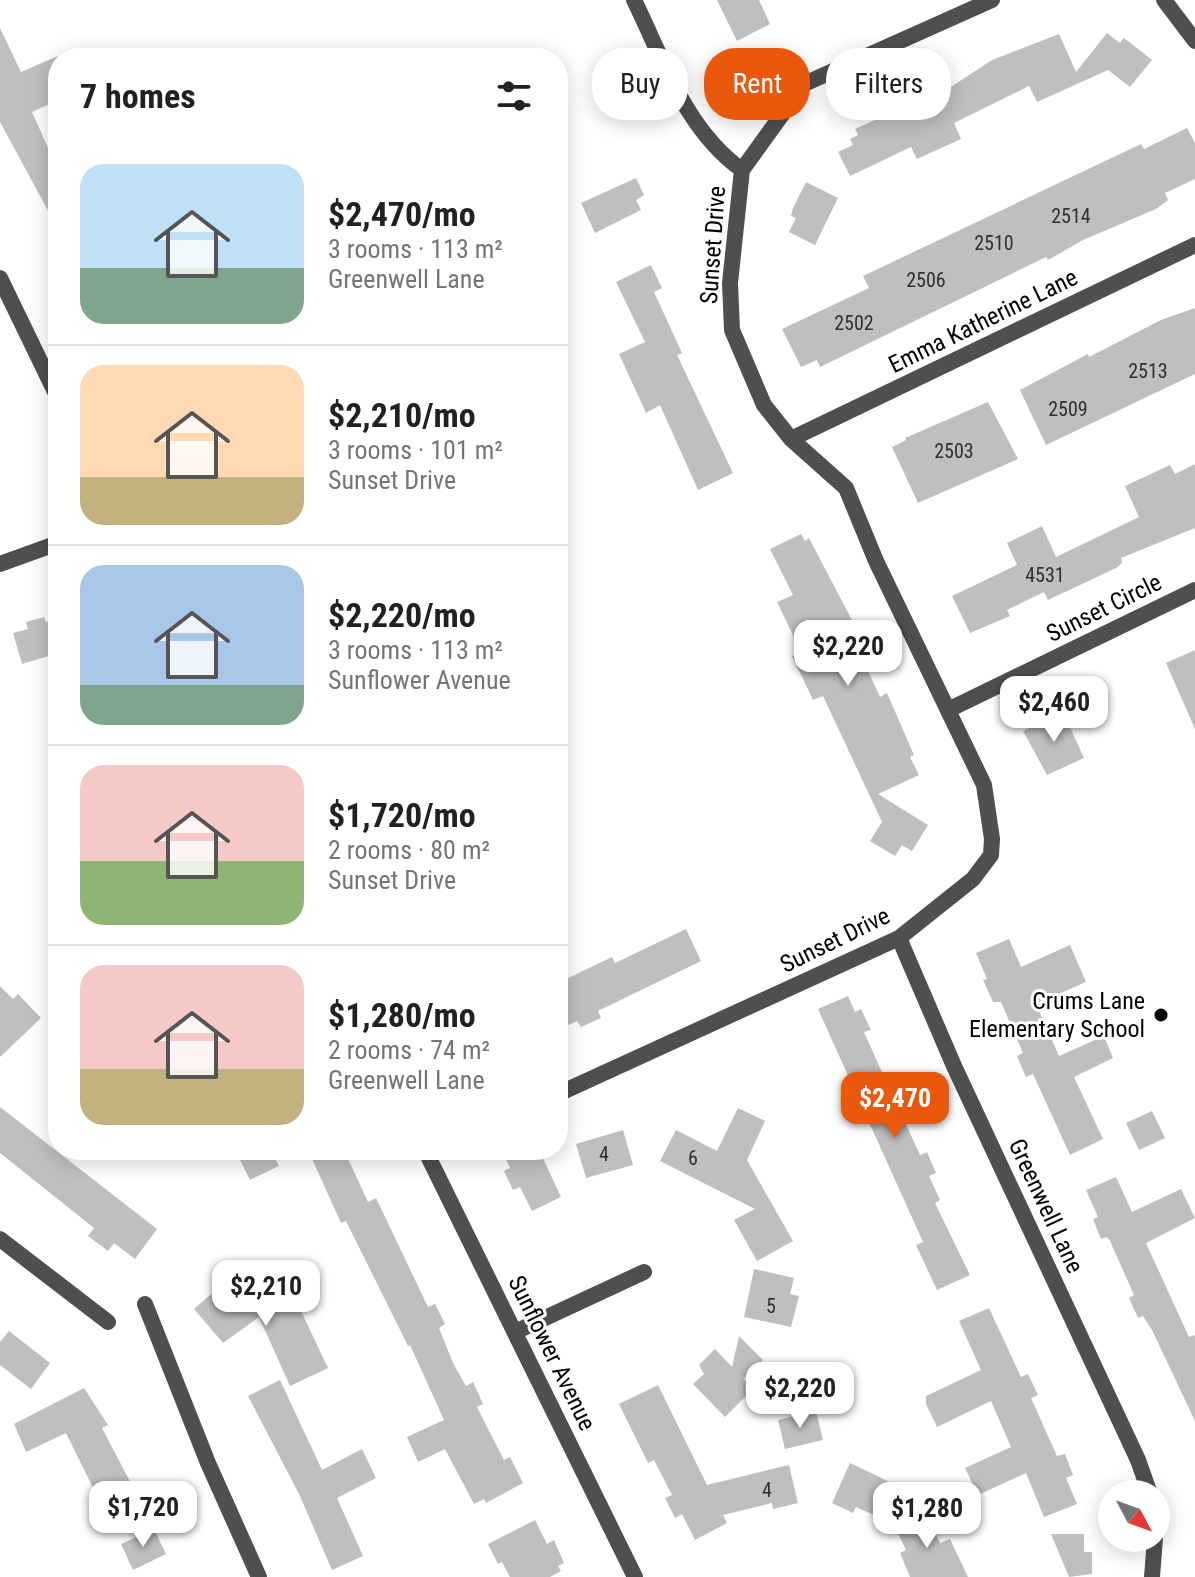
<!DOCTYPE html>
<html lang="en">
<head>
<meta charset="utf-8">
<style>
  body { margin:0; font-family:"Roboto Condensed",sans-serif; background:#f6f6f6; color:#202124; height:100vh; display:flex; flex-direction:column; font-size:30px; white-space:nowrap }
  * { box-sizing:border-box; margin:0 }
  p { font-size:26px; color:#757577 }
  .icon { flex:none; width:44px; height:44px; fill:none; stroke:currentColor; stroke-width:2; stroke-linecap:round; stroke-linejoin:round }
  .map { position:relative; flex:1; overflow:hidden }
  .side { position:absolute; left:48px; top:48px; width:520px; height:1112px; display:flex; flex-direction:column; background:#fff; border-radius:32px; box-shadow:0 4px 20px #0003 }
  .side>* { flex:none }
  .hud { position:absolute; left:592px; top:48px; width:482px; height:72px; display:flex; gap:16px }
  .needle { width:52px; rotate:131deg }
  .fabs { position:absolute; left:1098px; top:1480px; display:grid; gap:16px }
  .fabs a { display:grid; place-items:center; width:72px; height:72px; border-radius:50%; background:#fff; box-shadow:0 4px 20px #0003; font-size:40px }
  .price { position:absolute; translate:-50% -68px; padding:0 18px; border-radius:16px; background:#fff; color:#222; font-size:26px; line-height:52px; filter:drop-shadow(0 2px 4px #0008) }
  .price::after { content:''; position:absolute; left:50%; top:48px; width:24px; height:18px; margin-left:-12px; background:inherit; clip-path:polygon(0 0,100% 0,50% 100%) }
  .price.on { background:#ea580c; color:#fff }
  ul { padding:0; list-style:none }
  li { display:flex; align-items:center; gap:24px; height:200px; padding:0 32px }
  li+li { border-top:2px solid #e0e0e0 }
  li span { display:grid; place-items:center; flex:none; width:224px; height:160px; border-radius:24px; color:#555 }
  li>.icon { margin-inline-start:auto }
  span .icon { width:96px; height:96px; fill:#fffc; stroke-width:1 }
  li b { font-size:34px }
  h2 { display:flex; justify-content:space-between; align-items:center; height:96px; padding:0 32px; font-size:34px }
  .pill { padding:0 28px; border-radius:32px; background:#fff; box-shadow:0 4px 20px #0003; font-size:28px; line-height:72px }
  .pill.on { background:#ea580c; color:#fff }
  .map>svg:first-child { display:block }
  .building { fill:#bfbfbf }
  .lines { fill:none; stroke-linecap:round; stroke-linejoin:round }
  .street { stroke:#4f4f4f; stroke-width:16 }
  .poi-dot { fill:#000; stroke:#fff; stroke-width:3 }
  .labels { text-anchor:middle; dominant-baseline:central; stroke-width:6; stroke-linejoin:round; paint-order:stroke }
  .number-label { font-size:20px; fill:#303030 }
  .street-label { font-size:24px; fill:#000; stroke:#fff }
  .poi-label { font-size:24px; fill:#000; stroke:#fff; text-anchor:end }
</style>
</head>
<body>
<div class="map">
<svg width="1195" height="1577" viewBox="0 0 1195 1577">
  <rect width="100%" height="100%" fill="#fff"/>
  <!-- building -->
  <path class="building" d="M 717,0 L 759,0 L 770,24 L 737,41 Z
    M 0,28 L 21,72 L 58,56 L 58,100 L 32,112 L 50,152 L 58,148 L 58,229 L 0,122 Z
    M 1107,33 L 1120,43 L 1124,38 L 1152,60 L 1130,87 L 1108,70 L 1037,102 L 1029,86 L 954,123 L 961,139 L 917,159 L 911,147 L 850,176 L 838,152 L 853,145 L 850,139 L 858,135 L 855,129 L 895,111 L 893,107 L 916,96 L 918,100 L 938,90 L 940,94 L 992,60 L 1059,34 L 1076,72 Z
    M 1187,128 L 1195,143 L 1195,179 L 1165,193 L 1168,200 L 1156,209 L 1083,240 L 1048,260 L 1046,257 L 820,367 L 817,360 L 801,367 L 782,329 L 869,288 L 863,276 L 1141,144 L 1144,149 Z
    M 636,178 L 644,195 L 636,200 L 641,210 L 595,233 L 581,203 Z
    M 806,182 L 838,198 L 815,245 L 789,232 L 796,218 L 791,216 L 793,208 Z
    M 651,265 L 662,288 L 654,292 L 682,353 L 677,355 L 733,473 L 698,490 L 660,405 L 646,413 L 619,354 L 645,342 L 616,282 Z
    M 1195,308 L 1195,374 L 1046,445 L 1020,390 L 1088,354 L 1089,357 L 1161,320 Z
    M 988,402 L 1018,459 L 918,503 L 892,447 L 906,440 L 905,438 Z
    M 1195,464 L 1195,528 L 1121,558 L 1122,563 L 1116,568 L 1048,600 L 1044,592 L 1007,610 L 1010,616 L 970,633 L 952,596 L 1017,565 L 1007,543 L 1042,526 L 1056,557 L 1139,517 L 1125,486 L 1170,465 L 1175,474 Z
    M 801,534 L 805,541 L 809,538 L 855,626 L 869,655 L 862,658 L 880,697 L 887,693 L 914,755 L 910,757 L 919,775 L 878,794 L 928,825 L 912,851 L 902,845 L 895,856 L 870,841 L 882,822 L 823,696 L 813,700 L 792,656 L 801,652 L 777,602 L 793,595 L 770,549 Z
    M 44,617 L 46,622 L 58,619 L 58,653 L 22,664 L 13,633 L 28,629 L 26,622 Z
    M 1195,650 L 1195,729 L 1166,663 Z
    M 1063,712 L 1084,758 L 1047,775 L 1023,731 Z
    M 686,929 L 701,961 L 598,1011 L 601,1018 L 581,1027 L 577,1021 L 558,1030 L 558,983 L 612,957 L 615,963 Z
    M 1009,939 L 1021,967 L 1070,945 L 1086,982 L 1036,1004 L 1059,1056 L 1104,1036 L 1113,1058 L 1074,1077 L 1103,1139 L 1070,1155 L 1033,1074 L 1026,1077 L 1017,1056 L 1023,1053 L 1001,1002 L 993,1002 L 983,980 L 987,979 L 976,953 Z
    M 0,986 L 13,999 L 18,994 L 41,1018 L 0,1057 Z
    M 848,996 L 855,1012 L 861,1009 L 871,1030 L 864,1032 L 885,1079 L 894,1079 L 903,1100 L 896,1103 L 920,1155 L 927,1152 L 936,1173 L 929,1176 L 940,1200 L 935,1203 L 970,1275 L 937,1290 L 916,1245 L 923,1242 L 818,1009 Z
    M 0,1107 L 157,1229 L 135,1259 L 114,1243 L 108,1251 L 88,1236 L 94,1228 L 0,1153 Z
    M 738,1108 L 765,1121 L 747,1160 L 793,1241 L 757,1261 L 734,1220 L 755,1209 L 660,1161 L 676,1130 L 717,1151 Z
    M 1152,1111 L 1165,1138 L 1139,1150 L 1126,1123 Z
    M 623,1130 L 633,1165 L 586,1178 L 576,1144 Z
    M 235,1150 L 271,1150 L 279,1166 L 250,1180 Z
    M 308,1150 L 344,1150 L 368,1202 L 376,1198 L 428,1307 L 435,1304 L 445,1324 L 439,1328 L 453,1363 L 466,1386 L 473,1382 L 483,1404 L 477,1407 L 487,1427 L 504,1460 L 510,1457 L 523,1483 L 486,1503 L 484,1499 L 474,1504 L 445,1449 L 418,1462 L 407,1437 L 444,1420 L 410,1345 L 408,1346 L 346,1221 L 341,1223 Z
    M 502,1150 L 539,1150 L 561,1197 L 532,1211 L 520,1187 L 513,1190 L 504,1171 L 510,1168 Z
    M 1116,1177 L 1132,1212 L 1181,1189 L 1195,1218 L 1146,1243 L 1189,1337 L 1195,1335 L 1195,1421 L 1152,1330 L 1143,1316 L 1138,1318 L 1129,1298 L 1134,1295 L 1110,1241 L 1107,1237 L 1101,1239 L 1093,1219 L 1098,1217 L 1086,1190 Z
    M 754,1269 L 794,1278 L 790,1294 L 799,1296 L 791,1327 L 744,1317 Z
    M 231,1277 L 258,1310 L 292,1292 L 328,1368 L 290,1386 L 259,1317 L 223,1343 L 194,1309 Z
    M 989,1308 L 1021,1377 L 1028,1374 L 1038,1395 L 1031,1398 L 1057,1456 L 1065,1454 L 1073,1475 L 1066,1478 L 1077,1504 L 1044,1517 L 1026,1473 L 978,1495 L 965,1468 L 1011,1447 L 991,1401 L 937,1427 L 926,1404 L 926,1396 L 981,1370 L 959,1321 Z
    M 9,1331 L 50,1363 L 31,1389 L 0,1365 L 0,1342 Z
    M 739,1336 L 763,1360 L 743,1379 L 753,1389 L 725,1417 L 693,1384 L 704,1374 L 699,1365 L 715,1349 L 732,1367 Z
    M 280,1380 L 322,1470 L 362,1449 L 376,1478 L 337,1498 L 363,1556 L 332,1570 L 299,1494 L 248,1396 Z
    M 658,1385 L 707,1485 L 789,1465 L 798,1503 L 773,1509 L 772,1503 L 723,1515 L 727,1523 L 695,1540 L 682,1514 L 675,1518 L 665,1498 L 672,1495 L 654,1460 L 648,1463 L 619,1404 Z
    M 84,1388 L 108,1425 L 102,1428 L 135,1491 L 103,1508 L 66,1433 L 26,1452 L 14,1424 Z
    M 816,1411 L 823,1440 L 785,1449 L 778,1420 Z
    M 850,1463 L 898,1486 L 883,1519 L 856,1507 L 853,1513 L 832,1503 Z
    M 925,1511 L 940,1543 L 950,1539 L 968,1577 L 910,1577 L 900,1553 L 906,1550 L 894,1525 Z
    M 535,1520 L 547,1544 L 554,1540 L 564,1563 L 558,1566 L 561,1571 L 550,1577 L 510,1577 L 502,1562 L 498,1564 L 488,1544 Z
    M 154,1529 L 166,1554 L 133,1570 L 121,1544 Z
    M 1051,1534 L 1084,1534 L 1084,1552 L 1092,1552 L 1092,1574 L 1069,1577 Z"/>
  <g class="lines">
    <!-- street -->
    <path class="street" d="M 634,0 C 664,61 685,129 742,170
      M 1164,0 L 1195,41
      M 0,278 L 58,398
      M 791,439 L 1195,245
      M 0,564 L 58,543
      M 948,710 L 1195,590
      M 899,938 L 954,1066 L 1138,1460 L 1150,1494
      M 558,1094 L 899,938 L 973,879 L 991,855 L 992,839 L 984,785 L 876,561 L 846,488 L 791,439 L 764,405 L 732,330 L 730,283 L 742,170 L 804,84 L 992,0
      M 425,1150 L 635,1577
      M 0,1239 L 108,1322
      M 145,1304 L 208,1463 L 259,1577
      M 515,1332 L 644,1272
      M 1152,1577 L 1155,1538"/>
  </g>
  <!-- markers -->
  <circle class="poi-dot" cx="1161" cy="1015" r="8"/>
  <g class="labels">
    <!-- number labels -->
    <g class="number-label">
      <text x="1071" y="216">2514</text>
      <text x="994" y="243">2510</text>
      <text x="926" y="280">2506</text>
      <text x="854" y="323">2502</text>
      <text x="1148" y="371">2513</text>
      <text x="1068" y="409">2509</text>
      <text x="954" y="451">2503</text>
      <text x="1045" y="575">4531</text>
      <text x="604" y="1154">4</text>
      <text x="693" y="1158">6</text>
      <text x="771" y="1306">5</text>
      <text x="767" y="1490">4</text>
    </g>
    <!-- street labels -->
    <g class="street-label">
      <text transform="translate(713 245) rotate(-86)">Sunset Drive</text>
      <text transform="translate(983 321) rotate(-26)">Emma Katherine Lane</text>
      <text transform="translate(1104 608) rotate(-26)">Sunset Circle</text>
      <text transform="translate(835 940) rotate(-26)">Sunset Drive</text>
      <text transform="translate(1046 1206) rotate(65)">Greenwell Lane</text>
      <text transform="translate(552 1353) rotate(64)">Sunflower Avenue</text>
    </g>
    <!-- poi labels -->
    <g class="poi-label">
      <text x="1145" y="1001">Crums Lane<tspan x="1145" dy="28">Elementary School</tspan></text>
    </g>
  </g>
</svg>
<div class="fabs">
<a><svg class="needle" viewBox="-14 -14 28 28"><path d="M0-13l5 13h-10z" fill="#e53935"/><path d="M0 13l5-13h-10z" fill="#757577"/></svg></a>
</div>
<b class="price" style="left:848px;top:688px">$2,220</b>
<b class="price" style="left:1054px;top:744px">$2,460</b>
<b class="price on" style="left:895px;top:1140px">$2,470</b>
<b class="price" style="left:266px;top:1328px">$2,210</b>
<b class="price" style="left:800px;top:1430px">$2,220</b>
<b class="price" style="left:143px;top:1549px">$1,720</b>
<b class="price" style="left:927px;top:1550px">$1,280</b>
<div class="hud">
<a class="pill">Buy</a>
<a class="pill on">Rent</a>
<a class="pill">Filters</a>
</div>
<section class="side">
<h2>7 homes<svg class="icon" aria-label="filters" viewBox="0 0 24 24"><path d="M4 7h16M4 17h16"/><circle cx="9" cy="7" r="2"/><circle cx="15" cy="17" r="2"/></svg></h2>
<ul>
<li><span style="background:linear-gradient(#bfe0f5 65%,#7fa58c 0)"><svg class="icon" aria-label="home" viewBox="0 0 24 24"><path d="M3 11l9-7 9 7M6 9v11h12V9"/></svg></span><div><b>$2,470/mo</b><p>3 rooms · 113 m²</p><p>Greenwell Lane</p></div></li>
<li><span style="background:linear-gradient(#ffd9b3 70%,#c2b280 0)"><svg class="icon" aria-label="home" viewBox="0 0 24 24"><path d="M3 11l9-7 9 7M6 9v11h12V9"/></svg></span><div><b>$2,210/mo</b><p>3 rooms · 101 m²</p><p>Sunset Drive</p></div></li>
<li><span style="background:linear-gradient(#a9c7e8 75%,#7fa58c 0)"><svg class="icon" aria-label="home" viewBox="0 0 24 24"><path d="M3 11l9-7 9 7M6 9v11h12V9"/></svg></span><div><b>$2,220/mo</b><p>3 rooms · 113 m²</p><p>Sunflower Avenue</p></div></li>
<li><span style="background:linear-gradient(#f6c9c9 60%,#8fb573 0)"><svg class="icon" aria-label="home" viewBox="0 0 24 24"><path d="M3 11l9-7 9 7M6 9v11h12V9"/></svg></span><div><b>$1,720/mo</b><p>2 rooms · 80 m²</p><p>Sunset Drive</p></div></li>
<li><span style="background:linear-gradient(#f6c9c9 65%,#c2b280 0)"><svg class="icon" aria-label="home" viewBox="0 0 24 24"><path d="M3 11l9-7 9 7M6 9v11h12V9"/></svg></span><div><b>$1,280/mo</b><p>2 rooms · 74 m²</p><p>Greenwell Lane</p></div></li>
</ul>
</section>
</div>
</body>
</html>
